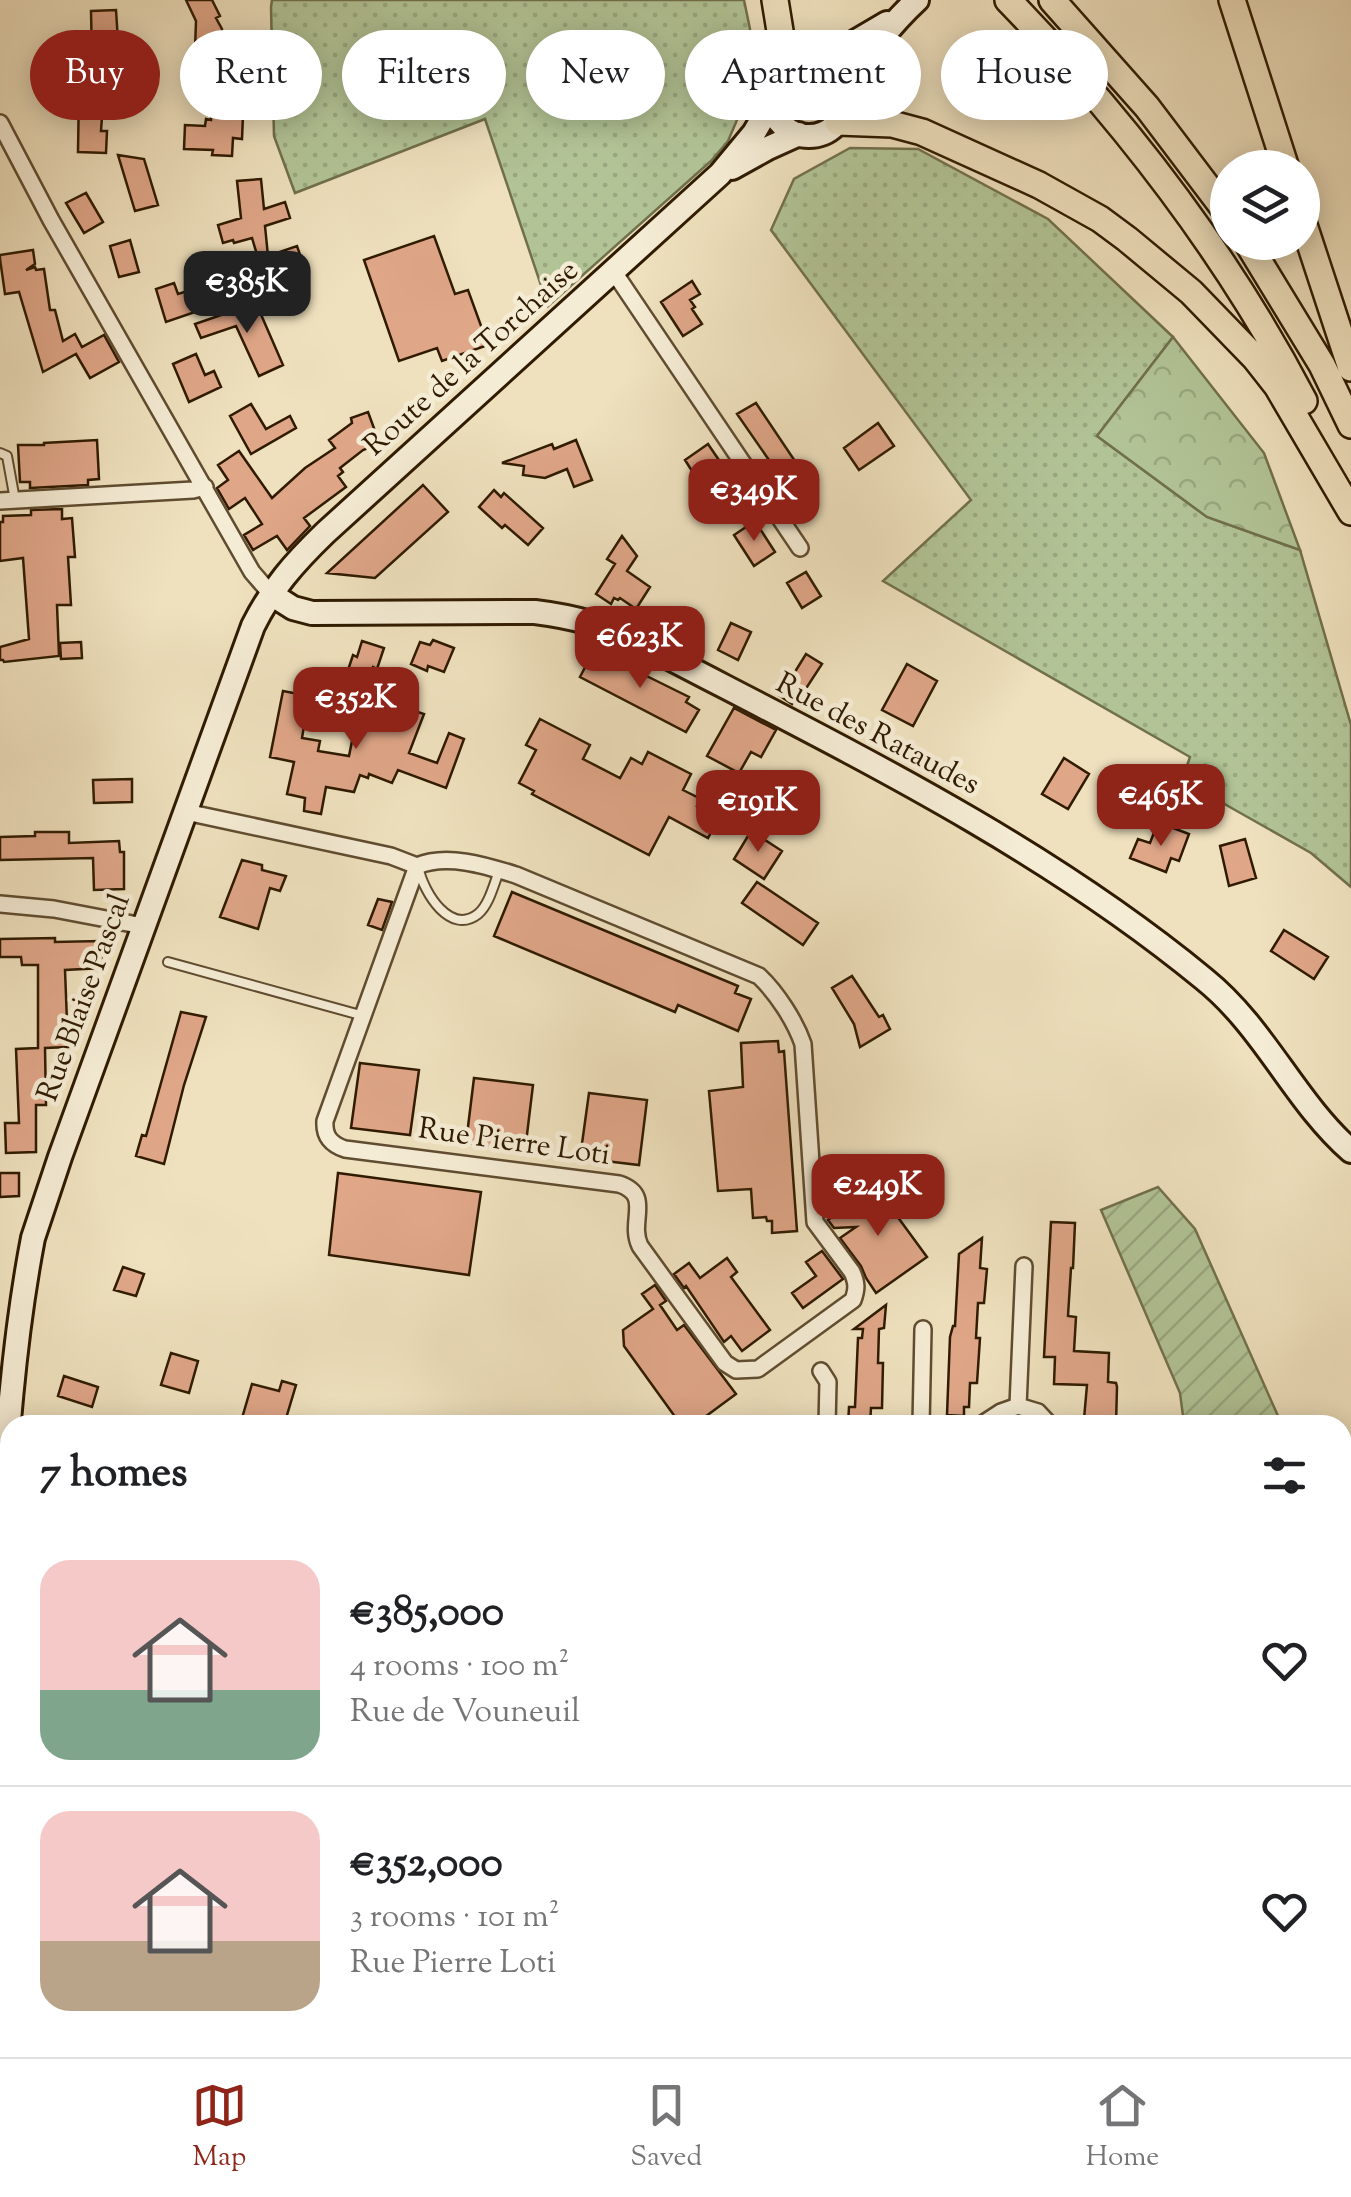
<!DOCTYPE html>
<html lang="en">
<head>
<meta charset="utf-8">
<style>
  body { margin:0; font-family:"Sorts Mill Goudy",serif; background:#f6f6f6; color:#202124; height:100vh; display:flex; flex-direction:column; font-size:38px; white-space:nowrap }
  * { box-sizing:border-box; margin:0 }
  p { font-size:32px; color:#757577 }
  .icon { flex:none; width:55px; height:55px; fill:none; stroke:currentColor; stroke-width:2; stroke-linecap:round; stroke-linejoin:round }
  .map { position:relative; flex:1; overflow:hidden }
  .side { position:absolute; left:0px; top:1415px; width:1352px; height:642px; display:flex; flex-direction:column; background:#fff; border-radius:30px 30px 0 0; box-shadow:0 5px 25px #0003 }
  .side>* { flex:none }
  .banner { position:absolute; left:30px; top:30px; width:1292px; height:90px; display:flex; gap:20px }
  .buttons { position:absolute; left:1210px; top:150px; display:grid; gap:20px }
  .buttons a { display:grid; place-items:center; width:110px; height:110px; border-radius:50%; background:#fff; box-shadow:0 5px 25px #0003; font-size:50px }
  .price { position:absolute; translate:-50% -85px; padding:0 22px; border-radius:20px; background:#8f2418; color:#fff; font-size:32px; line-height:65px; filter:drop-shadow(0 2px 5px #0008) }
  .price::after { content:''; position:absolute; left:50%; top:60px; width:30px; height:22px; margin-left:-15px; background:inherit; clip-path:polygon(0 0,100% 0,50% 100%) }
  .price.on { background:#222; color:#fff }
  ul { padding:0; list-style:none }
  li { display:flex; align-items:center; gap:30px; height:250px; padding:0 40px }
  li+li { border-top:2px solid #e0e0e0 }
  li span { display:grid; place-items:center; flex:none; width:280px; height:200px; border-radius:30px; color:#555 }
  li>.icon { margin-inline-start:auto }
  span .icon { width:120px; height:120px; fill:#fffc; stroke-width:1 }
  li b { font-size:42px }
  h2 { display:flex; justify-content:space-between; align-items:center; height:120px; padding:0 40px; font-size:42px }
  .tag { padding:0 35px; border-radius:45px; background:#fff; box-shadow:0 5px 25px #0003; font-size:35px; line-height:90px }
  .tag.on { background:#8f2418; color:#fff }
  .tab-bar { display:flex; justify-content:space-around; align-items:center; height:140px; border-top:2px solid #e0e0e0; background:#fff; font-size:28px; color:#757577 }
  .tab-bar a { display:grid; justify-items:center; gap:5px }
  .tab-bar .on { color:#8f2418 }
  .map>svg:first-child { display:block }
  .grass { fill:url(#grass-dots); stroke:#71704c; stroke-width:2.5 }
  .forest { fill:url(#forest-crowns); stroke:#71704c; stroke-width:2.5 }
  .garden { fill:url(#garden-furrows); stroke:#71704c; stroke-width:2.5 }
  .building { fill:#dfa688; stroke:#301b01; stroke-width:2.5 }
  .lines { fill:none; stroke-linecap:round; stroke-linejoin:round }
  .lane-casing { stroke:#604c30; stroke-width:12 }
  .street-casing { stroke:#604c30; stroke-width:20 }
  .secondary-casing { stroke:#301b01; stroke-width:28 }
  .primary-casing { stroke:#301b01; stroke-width:30 }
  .lane { stroke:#f5ecd5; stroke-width:8 }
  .street { stroke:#f5ecd5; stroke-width:15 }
  .secondary { stroke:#f5ecd5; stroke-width:22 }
  .primary { stroke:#efe1be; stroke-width:25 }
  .labels { text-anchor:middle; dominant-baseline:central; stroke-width:9; stroke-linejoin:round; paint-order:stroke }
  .street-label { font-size:30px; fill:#301b01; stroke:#f5ecd5 }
</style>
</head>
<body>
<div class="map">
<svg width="1351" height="2057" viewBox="0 0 1351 2057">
  <defs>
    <pattern id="grass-dots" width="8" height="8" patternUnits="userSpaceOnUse" patternTransform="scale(2.5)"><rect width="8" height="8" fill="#b2c496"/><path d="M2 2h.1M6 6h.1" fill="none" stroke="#99a880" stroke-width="1.8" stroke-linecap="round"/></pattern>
    <pattern id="forest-crowns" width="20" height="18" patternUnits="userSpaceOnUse" patternTransform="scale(2.5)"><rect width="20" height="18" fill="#b2c496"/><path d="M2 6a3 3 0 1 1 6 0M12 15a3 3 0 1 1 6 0" fill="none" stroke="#99a880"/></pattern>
    <pattern id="garden-furrows" width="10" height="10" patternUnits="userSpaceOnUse" patternTransform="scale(2.5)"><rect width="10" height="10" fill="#b2c496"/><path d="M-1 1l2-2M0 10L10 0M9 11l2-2" fill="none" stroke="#99a880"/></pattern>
  </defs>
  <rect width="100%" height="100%" fill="#efe1be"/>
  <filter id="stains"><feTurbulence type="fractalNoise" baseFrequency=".002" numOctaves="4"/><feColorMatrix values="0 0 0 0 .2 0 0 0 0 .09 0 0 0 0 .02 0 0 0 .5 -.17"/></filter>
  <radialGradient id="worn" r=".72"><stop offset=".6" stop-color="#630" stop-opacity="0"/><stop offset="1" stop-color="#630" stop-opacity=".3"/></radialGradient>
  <!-- grass -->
  <path class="grass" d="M 272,0 L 744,0 L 750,29 L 737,120 L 728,141 L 711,161 L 548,306 L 485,119 L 295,193 L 274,136 L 271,7 Z
    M 850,148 L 918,149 L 1048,219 L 1173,337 L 1097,436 L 1207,517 L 1300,550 L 1351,725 L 1351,887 L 1311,853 L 1182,780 L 1190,757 L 883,581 L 971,500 L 771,230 L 794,179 Z"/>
  <!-- forest -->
  <path class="forest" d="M 1173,337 L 1264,453 L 1300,550 L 1207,517 L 1097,436 Z"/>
  <!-- garden -->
  <path class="garden" d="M 1158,1187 L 1195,1229 L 1282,1425 L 1187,1425 L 1183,1416 L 1180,1393 L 1101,1210 Z"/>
  <!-- building -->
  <path class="building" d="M 186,0 L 212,0 L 220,16 L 216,18 L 222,29 L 220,61 L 223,61 L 223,68 L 233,69 L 231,115 L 243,116 L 242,139 L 233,138 L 232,156 L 212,155 L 213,150 L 184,149 L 185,125 L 205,126 L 206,119 L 211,120 L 213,78 L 194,77 L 196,21 Z
    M 116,10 L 119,57 L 92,59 L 91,11 Z
    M 79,87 L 104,88 L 101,131 L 107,131 L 106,153 L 78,152 Z
    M 118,155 L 144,159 L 158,205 L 135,211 Z
    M 261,179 L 264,209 L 285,202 L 290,218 L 265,226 L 268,256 L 297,246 L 306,272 L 272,283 L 274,287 L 254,293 L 247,272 L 261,268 L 252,238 L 234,243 L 233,240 L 223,243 L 218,225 L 241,218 L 237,181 Z
    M 86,193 L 103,222 L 84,233 L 66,203 Z
    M 434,236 L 455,294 L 468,290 L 488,345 L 442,361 L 437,348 L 399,361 L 364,260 Z
    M 130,240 L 139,272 L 119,277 L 110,246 Z
    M 33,250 L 35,264 L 26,270 L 35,267 L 36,270 L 44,269 L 50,310 L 55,310 L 63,341 L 75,334 L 82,347 L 104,335 L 119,362 L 90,378 L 76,354 L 43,372 L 19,292 L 5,294 L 0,259 L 0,255 Z
    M 692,281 L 700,294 L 690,300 L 695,307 L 692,309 L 702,324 L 683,336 L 661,302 Z
    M 174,283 L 178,294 L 191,290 L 198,311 L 166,322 L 156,289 Z
    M 256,303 L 283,365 L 259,376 L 236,326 L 201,338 L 195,324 Z
    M 196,354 L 205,375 L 214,371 L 221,387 L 189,402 L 173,364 Z
    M 756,403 L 813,488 L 796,499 L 737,414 Z
    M 251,404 L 266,429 L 290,416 L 296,428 L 251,454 L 230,416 Z
    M 368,412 L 378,439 L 371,442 L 373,446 L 363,450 L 340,468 L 343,472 L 338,476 L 346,487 L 304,518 L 310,526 L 287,550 L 277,536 L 253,550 L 244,535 L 262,524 L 245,498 L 229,509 L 217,488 L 228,480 L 218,465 L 239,451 L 272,498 L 305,468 L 335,448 L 329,440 L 352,423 L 351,418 Z
    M 878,423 L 894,446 L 859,470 L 844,448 Z
    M 97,440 L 99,479 L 88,480 L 88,485 L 30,488 L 30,482 L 20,482 L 18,445 L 44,445 L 44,443 Z
    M 576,440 L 592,480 L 574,487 L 567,469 L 545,478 L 523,475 L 524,466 L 502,463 L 552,444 L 554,449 Z
    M 708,444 L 740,491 L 715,507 L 685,460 Z
    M 423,485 L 448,512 L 375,578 L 327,573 Z
    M 494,490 L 501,497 L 504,493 L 543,528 L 528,545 L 505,525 L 502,528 L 479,507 Z
    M 62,509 L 62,519 L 72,518 L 75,557 L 68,557 L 71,605 L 57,605 L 59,656 L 4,662 L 3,660 L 0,660 L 0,647 L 29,639 L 23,558 L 0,561 L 0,522 L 3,522 L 3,516 L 31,515 L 31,510 Z
    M 755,521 L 775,552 L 754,566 L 734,535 Z
    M 622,536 L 637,556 L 627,571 L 650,587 L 636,609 L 620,598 L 618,600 L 614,598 L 611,604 L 596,594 L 615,564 L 607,559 Z
    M 806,572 L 821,596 L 802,608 L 787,583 Z
    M 731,623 L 751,632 L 738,660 L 718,650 Z
    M 433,640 L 454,648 L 444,672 L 428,666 L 427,671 L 411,664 L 420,642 L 430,645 Z
    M 362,641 L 384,648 L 377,669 L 373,667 L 367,684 L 346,676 L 353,655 L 357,657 Z
    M 81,642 L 82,658 L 61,659 L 60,643 Z
    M 594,650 L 689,697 L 686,702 L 699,710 L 686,732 L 580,677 Z
    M 806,654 L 822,664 L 805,690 L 802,688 L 792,704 L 780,696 Z
    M 907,664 L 937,681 L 913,726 L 882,710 Z
    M 283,691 L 309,696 L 302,738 L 320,741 L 318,751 L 349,756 L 353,736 L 361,738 L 369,700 L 407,714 L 409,709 L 424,714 L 409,753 L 437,763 L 449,733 L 464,739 L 446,788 L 398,770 L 392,783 L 369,774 L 368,778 L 360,775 L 354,792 L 326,787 L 321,814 L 304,811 L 305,798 L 287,794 L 294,762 L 270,757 Z
    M 734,708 L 776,730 L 761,757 L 751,752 L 739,773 L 707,756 Z
    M 540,719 L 590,745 L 583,759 L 620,778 L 631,758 L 642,764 L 648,752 L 691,774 L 683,790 L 701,799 L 697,806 L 719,818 L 708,838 L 669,817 L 649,855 L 532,794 L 534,791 L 519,783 L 536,750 L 526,745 Z
    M 1064,758 L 1089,774 L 1068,809 L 1042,794 Z
    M 132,779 L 132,802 L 94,803 L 93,780 Z
    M 1168,826 L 1189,834 L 1179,861 L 1171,858 L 1166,872 L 1130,858 L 1138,839 L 1150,843 L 1155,830 L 1165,834 Z
    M 751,831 L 782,851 L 764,879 L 734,859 Z
    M 35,832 L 69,832 L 69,843 L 119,841 L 120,852 L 124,852 L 124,889 L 94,890 L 93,858 L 0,860 L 0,837 L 35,836 Z
    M 1245,839 L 1256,878 L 1229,886 L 1220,846 Z
    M 242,860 L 262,865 L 262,870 L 286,876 L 280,891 L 270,888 L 258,929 L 220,917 Z
    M 757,882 L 818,923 L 803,945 L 742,903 Z
    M 512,892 L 738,986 L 735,993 L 751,999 L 738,1031 L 678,1005 L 675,1012 L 494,936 Z
    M 378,899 L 392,902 L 382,930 L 368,925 Z
    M 1284,930 L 1328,957 L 1314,979 L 1271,951 Z
    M 55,938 L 55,942 L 100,941 L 102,968 L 65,970 L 68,1047 L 45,1048 L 46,1105 L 36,1105 L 36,1152 L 6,1153 L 5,1123 L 19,1123 L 16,1049 L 38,1048 L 38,965 L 22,965 L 21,957 L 0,957 L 0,939 Z
    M 852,976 L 879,1017 L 883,1015 L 890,1029 L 860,1047 L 854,1024 L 832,988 Z
    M 181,1012 L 206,1017 L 184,1085 L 164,1164 L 136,1156 L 142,1135 L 146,1136 Z
    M 778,1041 L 779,1052 L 784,1051 L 797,1231 L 772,1233 L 772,1221 L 767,1221 L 766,1217 L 753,1218 L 751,1189 L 718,1191 L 709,1091 L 743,1087 L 741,1043 Z
    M 360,1063 L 419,1070 L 410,1135 L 351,1128 Z
    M 474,1078 L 533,1085 L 525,1151 L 466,1143 Z
    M 589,1093 L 647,1100 L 639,1165 L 580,1158 Z
    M 0,1173 L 19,1173 L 19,1196 L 0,1197 Z
    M 338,1173 L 481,1192 L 469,1275 L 329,1255 Z
    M 875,1186 L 927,1257 L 876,1293 L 866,1278 L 861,1266 L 840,1238 L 856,1227 L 834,1228 L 828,1220 Z
    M 1051,1222 L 1075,1223 L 1073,1268 L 1071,1268 L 1068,1316 L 1076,1317 L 1074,1351 L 1109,1353 L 1108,1382 L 1116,1383 L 1117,1387 L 1116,1425 L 1087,1425 L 1084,1419 L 1087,1385 L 1054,1384 L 1055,1357 L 1044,1357 Z
    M 982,1238 L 980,1268 L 987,1269 L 984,1303 L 978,1303 L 976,1338 L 980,1338 L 977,1383 L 970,1383 L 969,1407 L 964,1407 L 964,1416 L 947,1415 L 950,1337 L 953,1326 L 955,1326 L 959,1254 Z
    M 822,1251 L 843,1279 L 803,1308 L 792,1293 L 816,1276 L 806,1262 Z
    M 727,1258 L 737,1272 L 731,1277 L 770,1330 L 742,1351 L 731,1336 L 724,1342 L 686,1286 L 684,1288 L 674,1274 L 689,1263 L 700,1278 Z
    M 123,1267 L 144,1274 L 136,1296 L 114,1290 Z
    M 655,1285 L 666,1301 L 660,1305 L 677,1330 L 684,1325 L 736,1394 L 694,1425 L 681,1425 L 624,1346 L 623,1330 L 653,1309 L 642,1294 Z
    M 886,1305 L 884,1328 L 879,1329 L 878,1363 L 883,1363 L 882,1408 L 871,1408 L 870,1425 L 848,1425 L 849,1407 L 855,1407 L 858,1338 L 862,1338 L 863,1329 L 854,1329 Z
    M 171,1353 L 198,1361 L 189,1393 L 161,1385 Z
    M 64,1376 L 98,1387 L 92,1407 L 58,1396 Z
    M 282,1381 L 296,1385 L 284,1425 L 240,1425 L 252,1384 L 279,1391 Z"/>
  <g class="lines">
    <!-- lane casing -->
    <g class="lane-casing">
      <path id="lane" d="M 0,453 L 7,456 L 15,500
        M 419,870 C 424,892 450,936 478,914 C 489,905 494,884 499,871
        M 168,962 L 364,1016
        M 404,2048 L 404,2057
        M 344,2057 L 344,2048"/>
    </g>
    <!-- street casing -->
    <g class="street-casing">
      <path id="street" d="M 0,123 L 51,220 L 252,572 L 271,594
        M 610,275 L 618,278 L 800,548
        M 0,501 L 193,490 L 205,487
        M 186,812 L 391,856 L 417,866 C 447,853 487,866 516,875 L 759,976 C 777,993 795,1021 803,1044 L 815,1222 L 852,1272 C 857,1283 857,1289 853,1300 L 758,1369 L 736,1370 L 725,1363 L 640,1246 C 628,1221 653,1195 619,1184 L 345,1149 C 330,1144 324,1136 325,1121 L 417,866
        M 0,904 L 54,909 L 143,926
        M 1024,1266 L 1018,1406 L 1038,1412 L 1050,1425
        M 821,1371 L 828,1382 L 827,1425
        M 921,1425 L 923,1329
        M 981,1425 L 1001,1412 L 1018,1406
        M 0,1687 L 10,1687
        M 0,1920 L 10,1920
        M 786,2048 L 792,2057
        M 1255,2048 L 1257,2057
        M 473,2057 L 474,2048
        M 587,2057 L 588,2048"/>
    </g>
    <!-- secondary casing -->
    <g class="secondary-casing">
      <path id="secondary" d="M772 99a37 37 0 1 1 74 0a37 37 0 1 1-74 0Z
        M 819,63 L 887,23
        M 845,90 C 865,58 889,26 917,0
        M 732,168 L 768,148 L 799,134
        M 271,594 L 293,608 L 312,613 L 535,612 C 575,617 603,625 639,642 C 833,744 1034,839 1204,979 C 1265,1028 1294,1101 1351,1151
        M 0,1555 C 6,1449 13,1342 33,1238 L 60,1157 L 253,626 C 272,588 294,563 325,533 L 720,174 L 754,133 L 772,102"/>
    </g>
    <!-- primary casing -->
    <g class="primary-casing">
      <path id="primary" d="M 775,0 L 780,31 L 780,76
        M 1008,0 C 1124,120 1227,253 1304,401
        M 1052,0 L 1147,107 L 1228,214
        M 1232,0 L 1286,168
        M 838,122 L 892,124 L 922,132 L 1039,185 L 1100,219 L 1127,239 L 1191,292 L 1255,358 L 1277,386 L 1351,512
        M 1302,219 L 1351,368
        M 1247,242 L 1322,365 L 1351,425"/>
    </g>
    <!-- lane -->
    <use href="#lane" class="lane"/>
    <!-- street -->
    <use href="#street" class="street"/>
    <!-- secondary -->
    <use href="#secondary" class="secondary"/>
    <!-- primary -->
    <use href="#primary" class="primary"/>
  </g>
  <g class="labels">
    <!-- street labels -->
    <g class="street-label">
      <text transform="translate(472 359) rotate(-42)">Route de la Torchaise</text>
      <text transform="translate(877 735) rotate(28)">Rue des Rataudes</text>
      <text transform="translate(85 998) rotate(-70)">Rue Blaise Pascal</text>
      <text transform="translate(514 1143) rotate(8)">Rue Pierre Loti</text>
    </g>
  </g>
  <rect width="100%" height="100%" filter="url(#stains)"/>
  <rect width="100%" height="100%" fill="url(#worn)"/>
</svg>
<div class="buttons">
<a><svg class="icon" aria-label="layers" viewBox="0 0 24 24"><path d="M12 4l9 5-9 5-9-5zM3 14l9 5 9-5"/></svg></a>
</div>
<b class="price on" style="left:247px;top:336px">€385K</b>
<b class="price" style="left:754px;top:544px">€349K</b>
<b class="price" style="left:640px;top:691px">€623K</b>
<b class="price" style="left:356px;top:752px">€352K</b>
<b class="price" style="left:1161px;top:849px">€465K</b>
<b class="price" style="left:758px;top:855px">€191K</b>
<b class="price" style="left:878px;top:1239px">€249K</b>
<div class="banner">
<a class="tag on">Buy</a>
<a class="tag">Rent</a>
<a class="tag">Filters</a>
<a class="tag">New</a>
<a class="tag">Apartment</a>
<a class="tag">House</a>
</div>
<section class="side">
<h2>7 homes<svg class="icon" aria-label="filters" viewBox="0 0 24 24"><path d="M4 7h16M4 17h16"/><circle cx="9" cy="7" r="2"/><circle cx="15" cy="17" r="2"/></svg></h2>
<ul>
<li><span style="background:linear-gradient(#f6c9c9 65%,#7fa58c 0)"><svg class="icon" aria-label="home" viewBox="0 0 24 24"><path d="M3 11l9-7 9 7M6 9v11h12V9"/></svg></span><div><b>€385,000</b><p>4 rooms · 100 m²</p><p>Rue de Vouneuil</p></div><svg class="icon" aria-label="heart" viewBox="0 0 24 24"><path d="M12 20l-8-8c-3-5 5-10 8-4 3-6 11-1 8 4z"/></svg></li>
<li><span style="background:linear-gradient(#f6c9c9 65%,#b9a48a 0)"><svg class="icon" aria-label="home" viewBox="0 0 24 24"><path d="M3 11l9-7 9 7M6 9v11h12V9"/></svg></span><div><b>€352,000</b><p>3 rooms · 101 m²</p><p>Rue Pierre Loti</p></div><svg class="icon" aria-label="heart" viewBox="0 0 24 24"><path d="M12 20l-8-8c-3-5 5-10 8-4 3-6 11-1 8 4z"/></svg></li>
</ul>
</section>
</div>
<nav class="tab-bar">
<a class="on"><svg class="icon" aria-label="map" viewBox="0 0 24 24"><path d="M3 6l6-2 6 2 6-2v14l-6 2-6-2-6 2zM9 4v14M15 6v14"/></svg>Map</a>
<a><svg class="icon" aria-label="saved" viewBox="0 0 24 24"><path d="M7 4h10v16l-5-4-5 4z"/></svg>Saved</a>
<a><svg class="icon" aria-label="home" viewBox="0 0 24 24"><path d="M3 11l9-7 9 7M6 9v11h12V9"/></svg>Home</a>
</nav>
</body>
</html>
